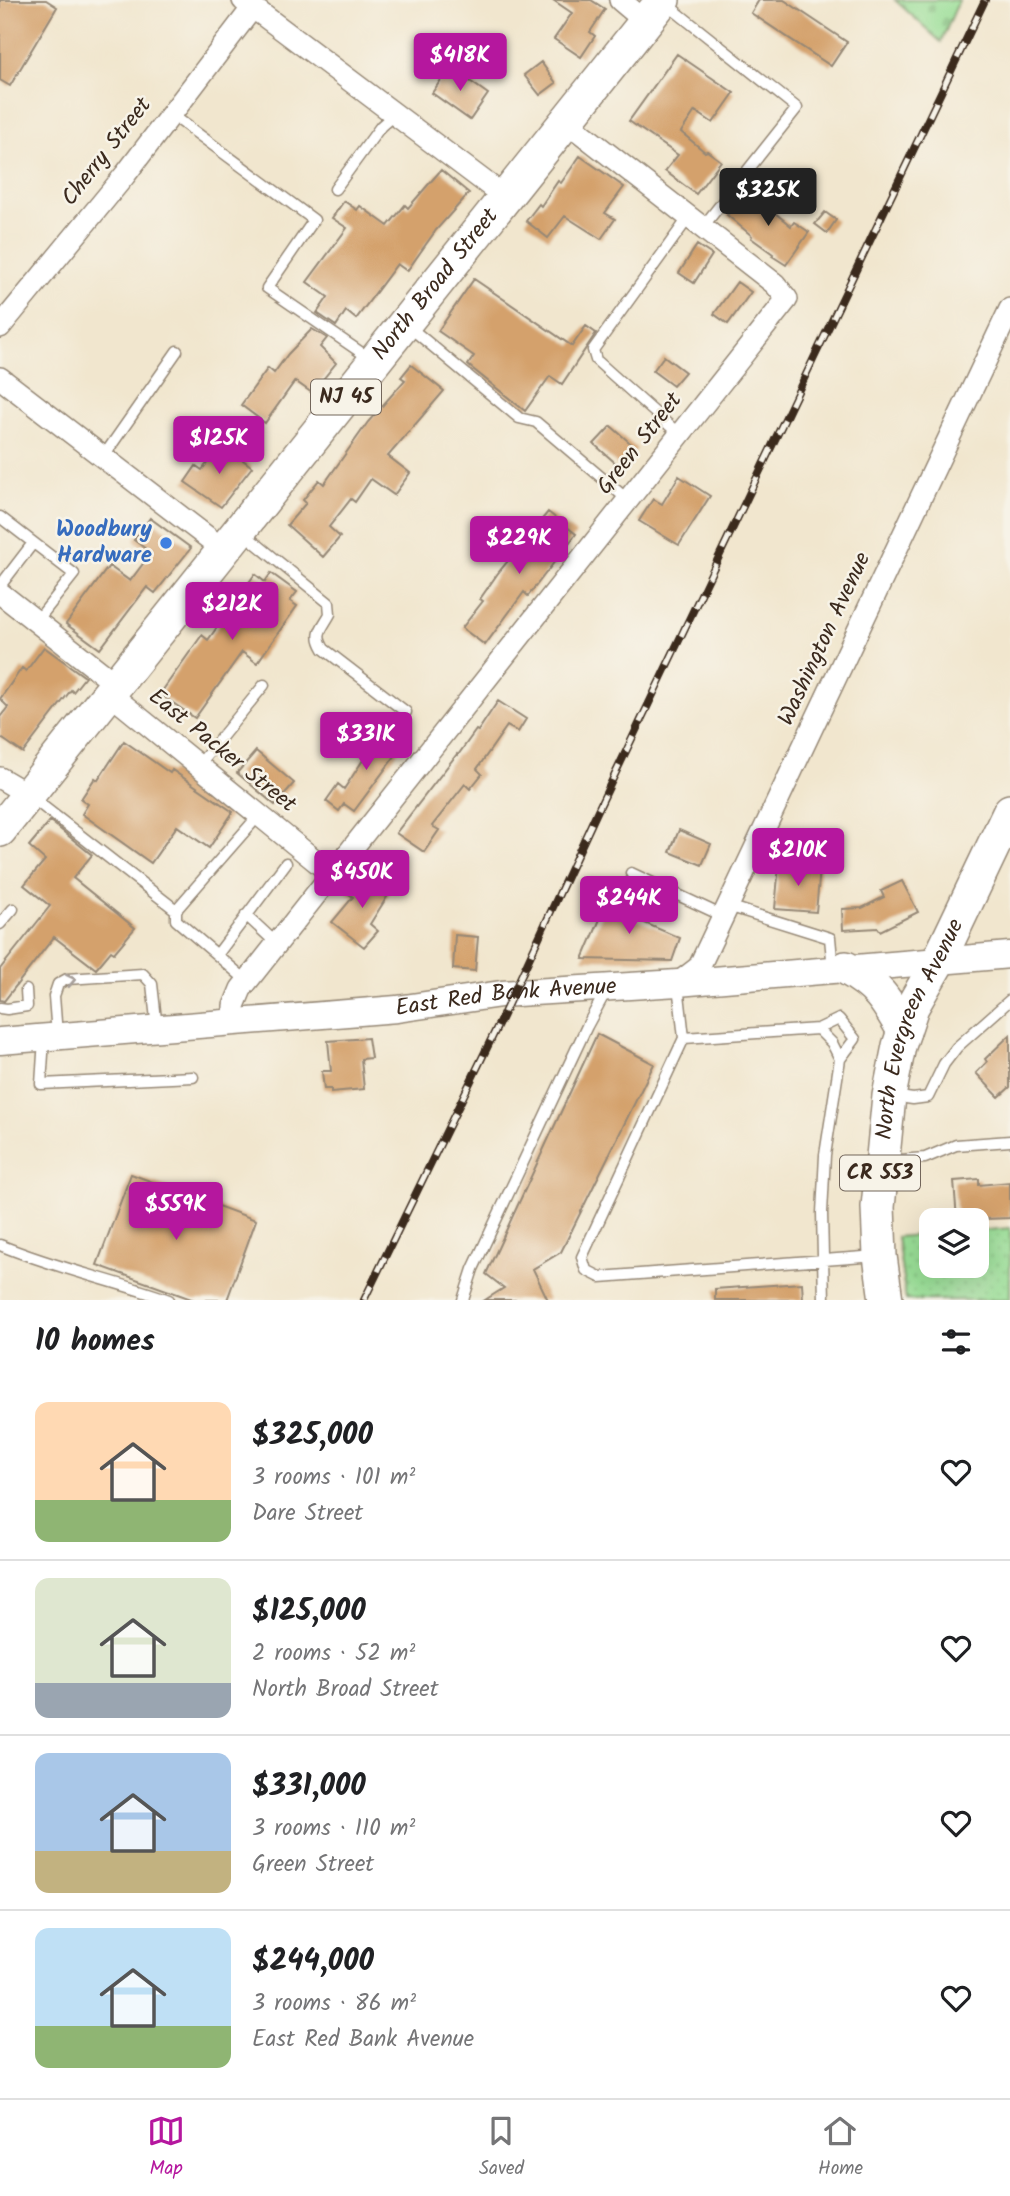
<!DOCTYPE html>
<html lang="en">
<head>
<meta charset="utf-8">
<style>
  body { margin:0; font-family:Kalam,sans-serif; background:#f2f2f2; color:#202124; height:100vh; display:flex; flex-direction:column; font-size:26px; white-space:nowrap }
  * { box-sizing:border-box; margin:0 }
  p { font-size:23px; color:#757577 }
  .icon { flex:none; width:38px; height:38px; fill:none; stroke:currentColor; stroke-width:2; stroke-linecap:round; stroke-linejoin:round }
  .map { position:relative; height:1300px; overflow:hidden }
  .drawer { display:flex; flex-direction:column; background:#fff; flex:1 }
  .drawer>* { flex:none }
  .buttons { position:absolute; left:919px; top:1208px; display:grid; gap:14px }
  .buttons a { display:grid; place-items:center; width:70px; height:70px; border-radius:14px; background:#fff; box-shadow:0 7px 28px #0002; font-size:35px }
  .price { position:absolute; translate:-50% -60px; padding:0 16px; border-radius:7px; background:#b5179e; color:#fff; font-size:23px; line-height:46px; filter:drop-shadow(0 2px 4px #0008) }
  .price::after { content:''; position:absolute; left:50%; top:42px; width:21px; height:16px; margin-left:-10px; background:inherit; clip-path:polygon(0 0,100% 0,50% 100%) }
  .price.active { background:#222; color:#fff }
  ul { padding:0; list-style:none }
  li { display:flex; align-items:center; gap:21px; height:175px; padding:0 35px }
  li+li { border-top:2px solid #e0e0e0 }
  li span { display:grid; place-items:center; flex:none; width:196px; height:140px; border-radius:14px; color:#555 }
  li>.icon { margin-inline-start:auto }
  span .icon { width:84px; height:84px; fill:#fffc; stroke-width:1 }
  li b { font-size:30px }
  h2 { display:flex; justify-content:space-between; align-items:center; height:84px; padding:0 35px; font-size:30px }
  .dock { display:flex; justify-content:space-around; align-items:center; height:98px; border-top:2px solid #e0e0e0; background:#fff; font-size:19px; color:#757577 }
  .dock a { display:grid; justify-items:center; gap:4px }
  .dock .active { color:#b5179e }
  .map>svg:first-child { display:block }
  .cemetery { fill:url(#cemetery-stones); stroke:#6a845a; stroke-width:2 }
  .park { fill:url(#park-dots); stroke:#6a845a; stroke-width:2 }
  .building { fill:#d4a16c }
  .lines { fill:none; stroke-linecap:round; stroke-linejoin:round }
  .service-casing { stroke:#968876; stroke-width:13 }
  .minor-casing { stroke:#968876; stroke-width:24 }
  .tertiary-casing { stroke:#968876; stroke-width:29 }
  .primary-casing { stroke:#968876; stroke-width:36 }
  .service { stroke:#fff; stroke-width:10 }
  .minor { stroke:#fff; stroke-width:21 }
  .tertiary { stroke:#fff; stroke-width:26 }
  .primary { stroke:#fff; stroke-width:33 }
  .rail-casing { stroke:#3b2a1e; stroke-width:8 }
  .rail { stroke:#f7f3e8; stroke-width:5; stroke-dasharray:16; stroke-linecap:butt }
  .oneway { stroke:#a79f9a }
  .shop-dot { fill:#3f7fe0; stroke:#f7f3e8; stroke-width:2.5 }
  .labels { text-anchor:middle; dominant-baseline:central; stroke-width:5; stroke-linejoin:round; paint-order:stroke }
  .shield { fill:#f7f3e8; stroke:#73665b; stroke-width:2 }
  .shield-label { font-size:21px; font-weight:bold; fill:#3b2a1e }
  .street-label { font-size:23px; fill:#3b2a1e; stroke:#f7f3e8 }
  .shop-label { font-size:23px; font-weight:bold; fill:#366cbe; stroke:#f7f3e8; text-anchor:end }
</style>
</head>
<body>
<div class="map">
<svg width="1010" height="1300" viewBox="0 0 1010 1300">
  <defs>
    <pattern id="cemetery-stones" width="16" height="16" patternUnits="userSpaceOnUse" patternTransform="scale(1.75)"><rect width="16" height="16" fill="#99de96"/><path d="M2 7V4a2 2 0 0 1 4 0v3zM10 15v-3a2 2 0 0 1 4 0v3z" fill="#85bf81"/></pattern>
    <pattern id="park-dots" width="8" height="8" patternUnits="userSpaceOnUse" patternTransform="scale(1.75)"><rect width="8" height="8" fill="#99de96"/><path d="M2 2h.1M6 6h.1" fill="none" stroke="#85bf81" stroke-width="1.8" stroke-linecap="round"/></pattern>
  </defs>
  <rect width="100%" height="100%" fill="#f7f3e8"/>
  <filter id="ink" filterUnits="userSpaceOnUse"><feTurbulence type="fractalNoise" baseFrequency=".0143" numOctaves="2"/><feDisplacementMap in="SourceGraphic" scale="14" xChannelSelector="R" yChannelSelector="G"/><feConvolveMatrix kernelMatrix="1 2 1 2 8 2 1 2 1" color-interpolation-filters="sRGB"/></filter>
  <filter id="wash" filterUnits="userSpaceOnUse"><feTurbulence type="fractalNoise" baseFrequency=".00686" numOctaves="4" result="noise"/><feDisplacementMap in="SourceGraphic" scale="28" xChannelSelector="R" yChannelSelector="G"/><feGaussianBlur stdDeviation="1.57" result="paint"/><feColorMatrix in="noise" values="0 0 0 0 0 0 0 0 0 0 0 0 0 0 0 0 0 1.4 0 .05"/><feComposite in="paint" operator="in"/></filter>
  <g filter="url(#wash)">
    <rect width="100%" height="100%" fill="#f1e6ce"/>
    <!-- cemetery -->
    <path class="cemetery" d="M 895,0 L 959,0 L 941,42 Z"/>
    <!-- park -->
    <path class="park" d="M 1010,1228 L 1010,1300 L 906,1300 L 897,1237 L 931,1234 L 931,1265 L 976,1265 L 977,1231 Z"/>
    <g id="blocks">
      <!-- building -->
      <path class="building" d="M 0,0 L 46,0 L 57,7 L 10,86 L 0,80 Z
        M 553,0 L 591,0 L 605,9 L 590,32 L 595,36 L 581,57 L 554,39 L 572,13 Z
        M 759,0 L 784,0 L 847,42 L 831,66 L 751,13 Z
        M 677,54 L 734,93 L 713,123 L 695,111 L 681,132 L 705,152 L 707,151 L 721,161 L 696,194 L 665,171 L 678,155 L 629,121 Z
        M 541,62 L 556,83 L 540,95 L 524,75 Z
        M 450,67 L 488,94 L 470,120 L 432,93 Z
        M 580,156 L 624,187 L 605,213 L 615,219 L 601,239 L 565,216 L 548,238 L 526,221 L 539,204 L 541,206 L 558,181 L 561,183 Z
        M 441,170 L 469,193 L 436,230 L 407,271 L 397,264 L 356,319 L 346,311 L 336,326 L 317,313 L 328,297 L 307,282 L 347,228 L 332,218 L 344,201 L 357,210 L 360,206 L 388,226 L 405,205 L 408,208 Z
        M 748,191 L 791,226 L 794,222 L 809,232 L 786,265 L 772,256 L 773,254 L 751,238 L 752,236 L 727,215 Z
        M 825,212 L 836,220 L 827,233 L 815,224 Z
        M 697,245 L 712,255 L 694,283 L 679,273 Z
        M 474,279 L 572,346 L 586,326 L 596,333 L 562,384 L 550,376 L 525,411 L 468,365 L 474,356 L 438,331 Z
        M 737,282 L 751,292 L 728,324 L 714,314 Z
        M 312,329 L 327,338 L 320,347 L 336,363 L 312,393 L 295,381 L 265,423 L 241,405 L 268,368 L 274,373 L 288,354 Z
        M 664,356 L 685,372 L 673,386 L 653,371 Z
        M 411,365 L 444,391 L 388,456 L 410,473 L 394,495 L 371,479 L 355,502 L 351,499 L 329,527 L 340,537 L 323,557 L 287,525 L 306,503 L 303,500 L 319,480 L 324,484 L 368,422 L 405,380 L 401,377 Z
        M 611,426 L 637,449 L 620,467 L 594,444 Z
        M 222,444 L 252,467 L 221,507 L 185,482 L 196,466 L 202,470 Z
        M 679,476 L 710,496 L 679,545 L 639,521 L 653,499 L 662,504 Z
        M 548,512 L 576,534 L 528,596 L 524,592 L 485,645 L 462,628 L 483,601 L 480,599 L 498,573 Z
        M 150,518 L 191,548 L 155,593 L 147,587 L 100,649 L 66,624 L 109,566 L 130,581 L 151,553 L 134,540 Z
        M 271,573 L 297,592 L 290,601 L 297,606 L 257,663 L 242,652 L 195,718 L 160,694 L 202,635 L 208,640 L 255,574 L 265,582 Z
        M 44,647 L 85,677 L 73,692 L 71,690 L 23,753 L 0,737 L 0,717 L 8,707 L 0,699 L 22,668 L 26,671 Z
        M 498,701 L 526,719 L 518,732 L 507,726 L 477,769 L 482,774 L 470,789 L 465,784 L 432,826 L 439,830 L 424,852 L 396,833 L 457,754 L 458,755 L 476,730 L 478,731 Z
        M 377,729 L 401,748 L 354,811 L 344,804 L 339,811 L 326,801 L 338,784 L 344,789 L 367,754 L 361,749 Z
        M 124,741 L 170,773 L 172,770 L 233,812 L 209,848 L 177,826 L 151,863 L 82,814 L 88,804 L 81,799 L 95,778 L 98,780 Z
        M 256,751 L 294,783 L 275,805 L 237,773 Z
        M 50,821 L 92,855 L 73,878 L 135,928 L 114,953 L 111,951 L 96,969 L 54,937 L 4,1001 L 0,1000 L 0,969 L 50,906 L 24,885 L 45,860 L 29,846 Z
        M 679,830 L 711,844 L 702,865 L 670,852 Z
        M 779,865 L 820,868 L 816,912 L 775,909 Z
        M 359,873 L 390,892 L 370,924 L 378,931 L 364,947 L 332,922 L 353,897 L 347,893 Z
        M 902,881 L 918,912 L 880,931 L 878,928 L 843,930 L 842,909 L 862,908 L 884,897 L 881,891 Z
        M 612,891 L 634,901 L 628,916 L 680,938 L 672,961 L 583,959 Z
        M 455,935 L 478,937 L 475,971 L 453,969 Z
        M 597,1034 L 654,1064 L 561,1252 L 533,1269 L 548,1300 L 485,1300 L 504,1288 L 486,1274 Z
        M 1010,1035 L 1010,1087 L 999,1097 L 976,1073 L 987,1062 L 985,1059 Z
        M 368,1038 L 371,1058 L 361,1059 L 364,1089 L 331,1092 L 331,1089 L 324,1089 L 322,1071 L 331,1071 L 328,1041 Z
        M 131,1174 L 256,1220 L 227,1300 L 194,1300 L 97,1265 Z
        M 979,1179 L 979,1185 L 1010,1182 L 1010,1218 L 957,1220 L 954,1181 Z
        M 802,1283 L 803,1300 L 715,1300 L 715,1289 Z"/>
    </g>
  </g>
  <g filter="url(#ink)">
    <use href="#blocks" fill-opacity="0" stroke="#968876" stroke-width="2"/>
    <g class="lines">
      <!-- service casing -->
      <g class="service-casing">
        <path id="service" d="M 664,2 L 797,108 L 702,228
          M 171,114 L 314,220 L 267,288 L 372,360
          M 335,189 L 381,126 L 395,114
          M 407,325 L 519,418 L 536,422 L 628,500
          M 680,435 L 596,360 L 593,350 L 689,217
          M 103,457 L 177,351
          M 0,517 L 74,574 L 36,622
          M 242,532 L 329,603 L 330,614 C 322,629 314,633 324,649 L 406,712
          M 0,586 L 33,543
          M 198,766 L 264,685
          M 31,797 L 176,910 L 259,815
          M 631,873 L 723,916
          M 728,906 L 830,938 L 833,969
          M 176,910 L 176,920 L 217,955 L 286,863
          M 246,915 L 277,944
          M 0,924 L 13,909
          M 217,955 L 247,981
          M 678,985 L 684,1038 L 582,1257 L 586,1270 L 600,1277 L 877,1256
          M 0,1008 L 7,1009 L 27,1006 L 26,990
          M 818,1029 L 839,1019 L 855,1039 L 840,1059
          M 57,1035 L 54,996 L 58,984 L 67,979 L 143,974 L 152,984 L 157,1028
          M 684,1038 L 818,1029 L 832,1043 L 840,1059 L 825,1155 L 822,1213 L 824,1300
          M 44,1039 L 41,1084 L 193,1077
          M 892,1096 L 913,1099 L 928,1097 L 944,1064 L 957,1047 L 1010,1000
          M 887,1161 L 925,1158 L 956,1145 L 1010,1141
          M 0,1245 C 55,1268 113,1280 169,1300
          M 463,1300 L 473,1269 L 587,1026 L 607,989"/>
      </g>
      <!-- minor casing -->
      <g class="minor-casing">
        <path id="minor" d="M 243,0 L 505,197
          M 620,0 L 646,22
          M 0,327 L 125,175 L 253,7
          M 0,378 L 224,550
          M 0,593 L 117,685
          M 110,694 L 333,875
          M 0,778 L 29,795
          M 678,983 L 699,967 L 1010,309
          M 234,1021 L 234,1006 L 241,989 L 787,299 L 775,284 L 567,122"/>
      </g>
      <!-- tertiary casing -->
      <g class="tertiary-casing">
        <g id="tertiary">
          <path id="s1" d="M 0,1041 L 397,1009 L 501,994 L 678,983 L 1010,955"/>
        </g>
      </g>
      <!-- primary casing -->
      <g class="primary-casing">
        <g id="primary">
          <path id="s2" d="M 0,830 L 663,0"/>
          <path d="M 846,968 C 879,987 885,998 904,1031"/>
          <path id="s3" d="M 886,1300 L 880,1256 L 878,1207 L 889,1096 L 899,1046 L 912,1007 L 939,960 L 1010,811"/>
        </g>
      </g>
      <!-- service -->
      <use href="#service" class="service"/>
      <!-- minor -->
      <use href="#minor" class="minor"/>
      <!-- tertiary -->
      <use href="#tertiary" class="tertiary"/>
      <!-- primary -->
      <use href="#primary" class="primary"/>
      <!-- rail casing -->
      <g class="rail-casing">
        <path id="rail" d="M 364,1300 L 503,1015 L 597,812 L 985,0"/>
      </g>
      <!-- rail -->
      <use href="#rail" class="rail"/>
    </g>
    <!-- one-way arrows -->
    <defs><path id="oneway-chevron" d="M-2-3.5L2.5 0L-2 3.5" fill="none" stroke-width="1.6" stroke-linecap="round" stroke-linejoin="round" transform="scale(1.75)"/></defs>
    <use class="oneway" href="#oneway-chevron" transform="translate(71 980) rotate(-12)"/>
  </g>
  <!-- markers -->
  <circle class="shop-dot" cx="166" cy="543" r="7"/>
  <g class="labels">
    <!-- shield labels -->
    <g class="shield">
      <rect x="311" y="379.5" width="70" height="35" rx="5"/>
      <rect x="840" y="1155.5" width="80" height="35" rx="5"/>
    </g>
    <g class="shield-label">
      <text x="346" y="397">NJ 45</text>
      <text x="880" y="1173">CR 553</text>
    </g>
    <!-- street labels -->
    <g class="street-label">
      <text transform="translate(107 152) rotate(-52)">Cherry Street</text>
      <text stroke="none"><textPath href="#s2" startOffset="698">North Broad Street</textPath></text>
      <text transform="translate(640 444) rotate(-52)">Green Street</text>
      <text transform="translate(825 639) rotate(-65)">Washington Avenue</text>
      <text transform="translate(222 751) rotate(39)">East Packer Street</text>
      <text stroke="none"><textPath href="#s1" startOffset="508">East Red Bank Avenue</textPath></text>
      <text stroke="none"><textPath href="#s3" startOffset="278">North Evergreen Avenue</textPath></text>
    </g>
    <!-- shop labels -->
    <g class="shop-label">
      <text x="152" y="530">Woodbury<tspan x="152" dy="26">Hardware</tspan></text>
    </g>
  </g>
</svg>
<div class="buttons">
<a><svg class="icon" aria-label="layers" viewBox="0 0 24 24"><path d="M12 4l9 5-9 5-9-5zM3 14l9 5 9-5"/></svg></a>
</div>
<b class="price" style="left:460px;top:93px">$418K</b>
<b class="price active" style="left:768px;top:228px">$325K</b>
<b class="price" style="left:219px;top:476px">$125K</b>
<b class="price" style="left:519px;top:576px">$229K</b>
<b class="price" style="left:232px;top:642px">$212K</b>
<b class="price" style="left:366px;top:772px">$331K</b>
<b class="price" style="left:798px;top:888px">$210K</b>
<b class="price" style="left:362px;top:910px">$450K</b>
<b class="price" style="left:629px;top:936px">$244K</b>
<b class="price" style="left:176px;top:1242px">$559K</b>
</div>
<section class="drawer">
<h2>10 homes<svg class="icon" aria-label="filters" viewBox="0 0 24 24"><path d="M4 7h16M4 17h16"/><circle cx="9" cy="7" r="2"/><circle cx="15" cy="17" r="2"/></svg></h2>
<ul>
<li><span style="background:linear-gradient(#ffd9b3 70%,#8fb573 0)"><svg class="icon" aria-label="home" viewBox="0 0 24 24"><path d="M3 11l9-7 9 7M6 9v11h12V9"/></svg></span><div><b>$325,000</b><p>3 rooms · 101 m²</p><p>Dare Street</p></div><svg class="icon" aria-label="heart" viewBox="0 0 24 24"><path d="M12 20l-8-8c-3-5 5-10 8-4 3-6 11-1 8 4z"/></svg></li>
<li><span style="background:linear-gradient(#dfe7d0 75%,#9aa5b1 0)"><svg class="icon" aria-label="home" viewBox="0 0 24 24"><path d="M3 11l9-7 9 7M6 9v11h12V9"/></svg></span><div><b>$125,000</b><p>2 rooms · 52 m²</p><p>North Broad Street</p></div><svg class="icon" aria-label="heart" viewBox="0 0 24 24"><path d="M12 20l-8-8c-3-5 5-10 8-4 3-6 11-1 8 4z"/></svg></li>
<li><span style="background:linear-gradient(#a9c7e8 70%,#c2b280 0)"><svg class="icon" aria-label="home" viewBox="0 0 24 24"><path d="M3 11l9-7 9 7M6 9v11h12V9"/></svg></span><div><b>$331,000</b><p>3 rooms · 110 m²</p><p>Green Street</p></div><svg class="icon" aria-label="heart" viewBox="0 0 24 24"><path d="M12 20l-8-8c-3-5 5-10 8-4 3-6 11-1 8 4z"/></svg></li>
<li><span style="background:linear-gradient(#bfe0f5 70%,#8fb573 0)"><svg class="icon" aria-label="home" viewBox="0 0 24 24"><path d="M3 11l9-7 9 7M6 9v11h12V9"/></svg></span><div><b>$244,000</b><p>3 rooms · 86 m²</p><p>East Red Bank Avenue</p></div><svg class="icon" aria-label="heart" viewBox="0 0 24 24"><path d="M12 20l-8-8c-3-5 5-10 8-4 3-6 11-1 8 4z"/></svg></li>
</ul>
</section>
<nav class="dock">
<a class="active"><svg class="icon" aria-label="map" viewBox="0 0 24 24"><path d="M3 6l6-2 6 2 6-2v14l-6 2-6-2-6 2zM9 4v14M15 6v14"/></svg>Map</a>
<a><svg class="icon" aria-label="saved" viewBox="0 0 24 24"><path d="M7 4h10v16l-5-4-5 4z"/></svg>Saved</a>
<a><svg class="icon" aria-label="home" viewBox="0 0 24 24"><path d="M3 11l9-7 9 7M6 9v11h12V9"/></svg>Home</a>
</nav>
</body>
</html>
